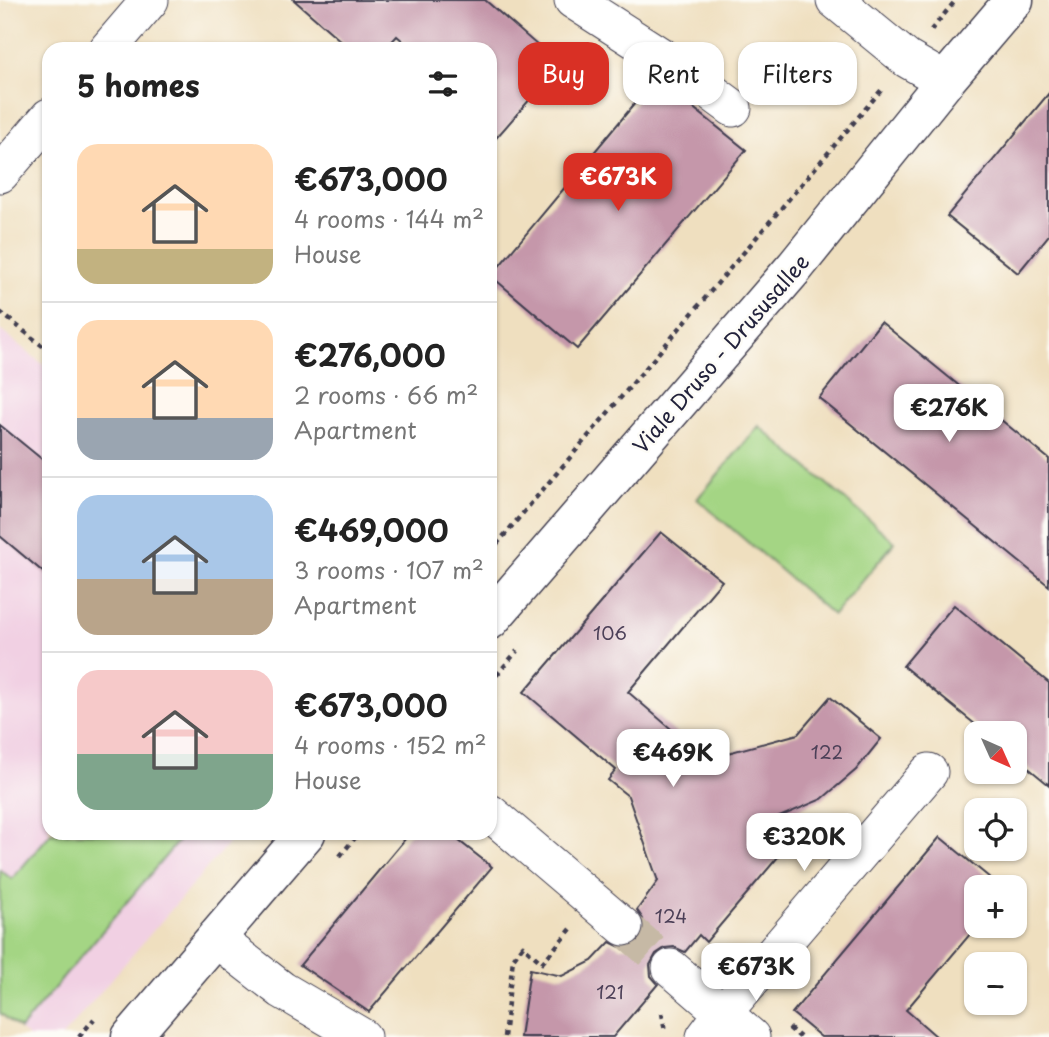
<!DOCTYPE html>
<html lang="en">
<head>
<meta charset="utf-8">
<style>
  body { margin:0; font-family:"Playpen Sans",sans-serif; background:#f6f6f6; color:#222; height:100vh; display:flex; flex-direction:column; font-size:26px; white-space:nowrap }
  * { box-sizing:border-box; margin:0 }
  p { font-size:23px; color:#767676 }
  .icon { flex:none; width:38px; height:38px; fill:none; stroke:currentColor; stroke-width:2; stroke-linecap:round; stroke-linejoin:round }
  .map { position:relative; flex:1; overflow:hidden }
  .details { position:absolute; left:42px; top:42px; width:455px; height:798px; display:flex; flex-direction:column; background:#fff; border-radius:21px; box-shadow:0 2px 5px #0004 }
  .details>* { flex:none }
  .top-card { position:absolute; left:518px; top:42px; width:425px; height:63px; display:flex; gap:14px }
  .needle { width:46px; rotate:135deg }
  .buttons { position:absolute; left:964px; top:721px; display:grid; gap:14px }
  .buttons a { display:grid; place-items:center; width:63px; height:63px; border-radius:14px; background:#fff; box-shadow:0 2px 5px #0004; font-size:35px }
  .price { position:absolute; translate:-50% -60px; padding:0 16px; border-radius:14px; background:#fff; color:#222; font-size:23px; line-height:46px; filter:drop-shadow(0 2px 4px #0008) }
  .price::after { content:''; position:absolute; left:50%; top:42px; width:21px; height:16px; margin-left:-10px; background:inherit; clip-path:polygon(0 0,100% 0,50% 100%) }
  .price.selected { background:#d93025; color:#fff }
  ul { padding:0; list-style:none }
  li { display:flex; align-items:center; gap:21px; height:175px; padding:0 35px }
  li+li { border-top:2px solid #e0e0e0 }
  li span { display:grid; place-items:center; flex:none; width:196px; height:140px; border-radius:21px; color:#555 }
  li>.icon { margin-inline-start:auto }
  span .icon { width:84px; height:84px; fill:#fffc; stroke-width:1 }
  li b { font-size:30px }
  h2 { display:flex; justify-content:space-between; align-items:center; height:84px; padding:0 35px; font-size:30px }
  .tag { padding:0 24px; border-radius:21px; background:#fff; box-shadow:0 2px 5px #0004; font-size:24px; line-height:63px }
  .tag.selected { background:#d93025; color:#fff }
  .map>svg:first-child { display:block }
  .built { fill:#f1d0e3 }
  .green { fill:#a4d584; stroke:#637c60; stroke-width:2 }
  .building { fill:#c597aa }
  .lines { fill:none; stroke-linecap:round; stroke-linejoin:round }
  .minor-tunnel { stroke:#c6b9a5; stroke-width:37; stroke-dasharray:37 18; stroke-linecap:butt }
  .minor-casing { stroke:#413e4f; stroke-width:39 }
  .major-casing { stroke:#413e4f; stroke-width:41 }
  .path { stroke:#413e4f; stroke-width:4.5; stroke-dasharray:5 5; stroke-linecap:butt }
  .minor { stroke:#fff; stroke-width:37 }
  .major { stroke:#fff; stroke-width:38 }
  .labels { text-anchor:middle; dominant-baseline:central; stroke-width:5; stroke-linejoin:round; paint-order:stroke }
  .number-label { font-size:18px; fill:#4b3f57 }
  .street-label { font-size:21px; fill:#22223b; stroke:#fdfcf7 }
</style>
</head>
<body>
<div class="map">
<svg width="1049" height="1037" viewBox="0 0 1049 1037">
  <rect width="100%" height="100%" fill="#fdfcf7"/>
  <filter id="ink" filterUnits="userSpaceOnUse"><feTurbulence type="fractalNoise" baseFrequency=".0143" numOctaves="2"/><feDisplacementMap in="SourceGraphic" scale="14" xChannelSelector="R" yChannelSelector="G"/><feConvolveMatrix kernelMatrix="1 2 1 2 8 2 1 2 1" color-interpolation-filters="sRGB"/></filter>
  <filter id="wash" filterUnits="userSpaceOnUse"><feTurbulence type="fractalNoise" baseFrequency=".00686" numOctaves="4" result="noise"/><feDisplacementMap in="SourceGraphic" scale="28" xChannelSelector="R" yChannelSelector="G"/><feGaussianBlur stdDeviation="1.57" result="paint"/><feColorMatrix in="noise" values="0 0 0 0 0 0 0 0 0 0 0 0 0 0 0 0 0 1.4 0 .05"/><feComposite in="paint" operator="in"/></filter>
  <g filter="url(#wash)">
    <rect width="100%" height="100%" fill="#efdfbf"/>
    <!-- built -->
    <path class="built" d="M 0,330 L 49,369 L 49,833 L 237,833 L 62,1037 L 28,1037 L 0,1013 Z"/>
    <!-- green -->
    <path class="green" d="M 759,426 L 895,542 L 833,615 L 697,499 Z
      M 51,833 L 185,833 L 20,1029 L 0,1013 L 0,870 L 12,879 Z"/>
    <g id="blocks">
      <!-- building -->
      <path class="building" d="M 294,0 L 485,0 L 560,65 L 490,145 L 490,49 L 412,49 L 397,36 L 385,49 L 350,49 Z
        M 656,78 L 746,150 L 577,349 L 491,276 Z
        M 1049,93 L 1049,235 L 1018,273 L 947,216 Z
        M 881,322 L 1049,459 L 1049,586 L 819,398 Z
        M 0,425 L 49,465 L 49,577 L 0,536 Z
        M 661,532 L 722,581 L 628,692 L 706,759 L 798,734 L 830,697 L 881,739 L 856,770 L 822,799 L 779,817 L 784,850 L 706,942 L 699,935 L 685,952 L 674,947 L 665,948 L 656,954 L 650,965 L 651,976 L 658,984 L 613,1037 L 520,1037 L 530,969 L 562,976 L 592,961 L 610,942 L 620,947 L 632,946 L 639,941 L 644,931 L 643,919 L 637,910 L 658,881 L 628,796 L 608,780 L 616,770 L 524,692 Z
        M 954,605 L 1049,683 L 1049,785 L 1015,757 L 1015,733 L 986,733 L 903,666 Z
        M 410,833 L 449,833 L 492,867 L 369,1012 L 300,965 Z
        M 940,837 L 1001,887 L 976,887 L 977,926 L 906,1010 L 937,1037 L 821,1037 L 792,1013 Z"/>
    </g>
  </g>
  <g filter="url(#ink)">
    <use href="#blocks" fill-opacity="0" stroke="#413e4f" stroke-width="2"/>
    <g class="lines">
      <!-- minor-tunnel -->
      <path class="minor-tunnel" d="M 624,927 L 671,968"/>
      <!-- minor casing -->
      <g class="minor-casing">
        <path id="minor" d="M 573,0 L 676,66 L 733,108
          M 835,0 L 907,59 L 945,81
          M 108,49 L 150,0
          M 0,174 L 49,117
          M 490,813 L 624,927
          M 215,938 L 282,990 L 362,1037
          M 671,968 L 751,1037
          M 705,1037 L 723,1013 L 929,772"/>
      </g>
      <!-- major casing -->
      <g class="major-casing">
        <path id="major" d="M 490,620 L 795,267 L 945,81 L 1014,0
          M 131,1037 L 306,833"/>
      </g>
      <!-- path -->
      <path class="path" d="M 931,30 L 956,0
        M 0,312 L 49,351
        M 490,552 L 883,88
        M 490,683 L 517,651
        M 340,856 L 359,833
        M 662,1013 L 665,1032
        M 789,1028 L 800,1037
        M 79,1037 L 94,1019
        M 504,1037 L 513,959 L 523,946 L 542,963 L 571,929"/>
      <!-- minor -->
      <use href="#minor" class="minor"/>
      <!-- major -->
      <use href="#major" class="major"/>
    </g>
  </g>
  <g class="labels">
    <!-- number labels -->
    <g class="number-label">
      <text x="610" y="632">106</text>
      <text x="827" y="751">122</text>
      <text x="671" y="915">124</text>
      <text x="610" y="991">121</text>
    </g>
    <!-- street labels -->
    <g class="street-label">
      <text transform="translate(720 353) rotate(-49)">Viale Druso - Drususallee</text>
    </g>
  </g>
</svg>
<div class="buttons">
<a><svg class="needle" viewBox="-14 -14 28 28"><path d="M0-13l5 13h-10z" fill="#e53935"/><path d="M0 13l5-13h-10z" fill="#767676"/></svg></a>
<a><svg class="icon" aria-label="locate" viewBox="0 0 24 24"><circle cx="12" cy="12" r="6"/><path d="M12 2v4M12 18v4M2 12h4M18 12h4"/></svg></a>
<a>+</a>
<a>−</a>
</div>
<b class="price selected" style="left:618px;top:213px">€673K</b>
<b class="price" style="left:949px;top:444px">€276K</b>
<b class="price" style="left:673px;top:789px">€469K</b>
<b class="price" style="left:804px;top:873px">€320K</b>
<b class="price" style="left:756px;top:1003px">€673K</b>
<div class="top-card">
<a class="tag selected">Buy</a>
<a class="tag">Rent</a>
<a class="tag">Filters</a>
</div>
<section class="details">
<h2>5 homes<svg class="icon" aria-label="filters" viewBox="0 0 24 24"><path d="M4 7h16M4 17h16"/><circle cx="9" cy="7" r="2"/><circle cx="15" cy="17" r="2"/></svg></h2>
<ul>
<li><span style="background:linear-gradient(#ffd9b3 75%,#c2b280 0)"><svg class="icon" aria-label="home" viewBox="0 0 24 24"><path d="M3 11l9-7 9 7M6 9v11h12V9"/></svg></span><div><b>€673,000</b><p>4 rooms · 144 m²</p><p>House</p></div></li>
<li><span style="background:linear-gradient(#ffd9b3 70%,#9aa5b1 0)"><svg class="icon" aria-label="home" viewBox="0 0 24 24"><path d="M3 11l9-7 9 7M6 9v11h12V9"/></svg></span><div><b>€276,000</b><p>2 rooms · 66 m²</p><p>Apartment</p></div></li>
<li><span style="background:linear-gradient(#a9c7e8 60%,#b9a48a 0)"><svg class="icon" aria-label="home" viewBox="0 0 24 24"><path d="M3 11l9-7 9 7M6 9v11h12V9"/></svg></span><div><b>€469,000</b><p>3 rooms · 107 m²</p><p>Apartment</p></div></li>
<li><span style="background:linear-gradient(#f6c9c9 60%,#7fa58c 0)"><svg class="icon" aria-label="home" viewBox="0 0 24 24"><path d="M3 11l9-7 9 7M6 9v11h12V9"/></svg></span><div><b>€673,000</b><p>4 rooms · 152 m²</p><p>House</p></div></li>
</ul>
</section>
</div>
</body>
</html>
